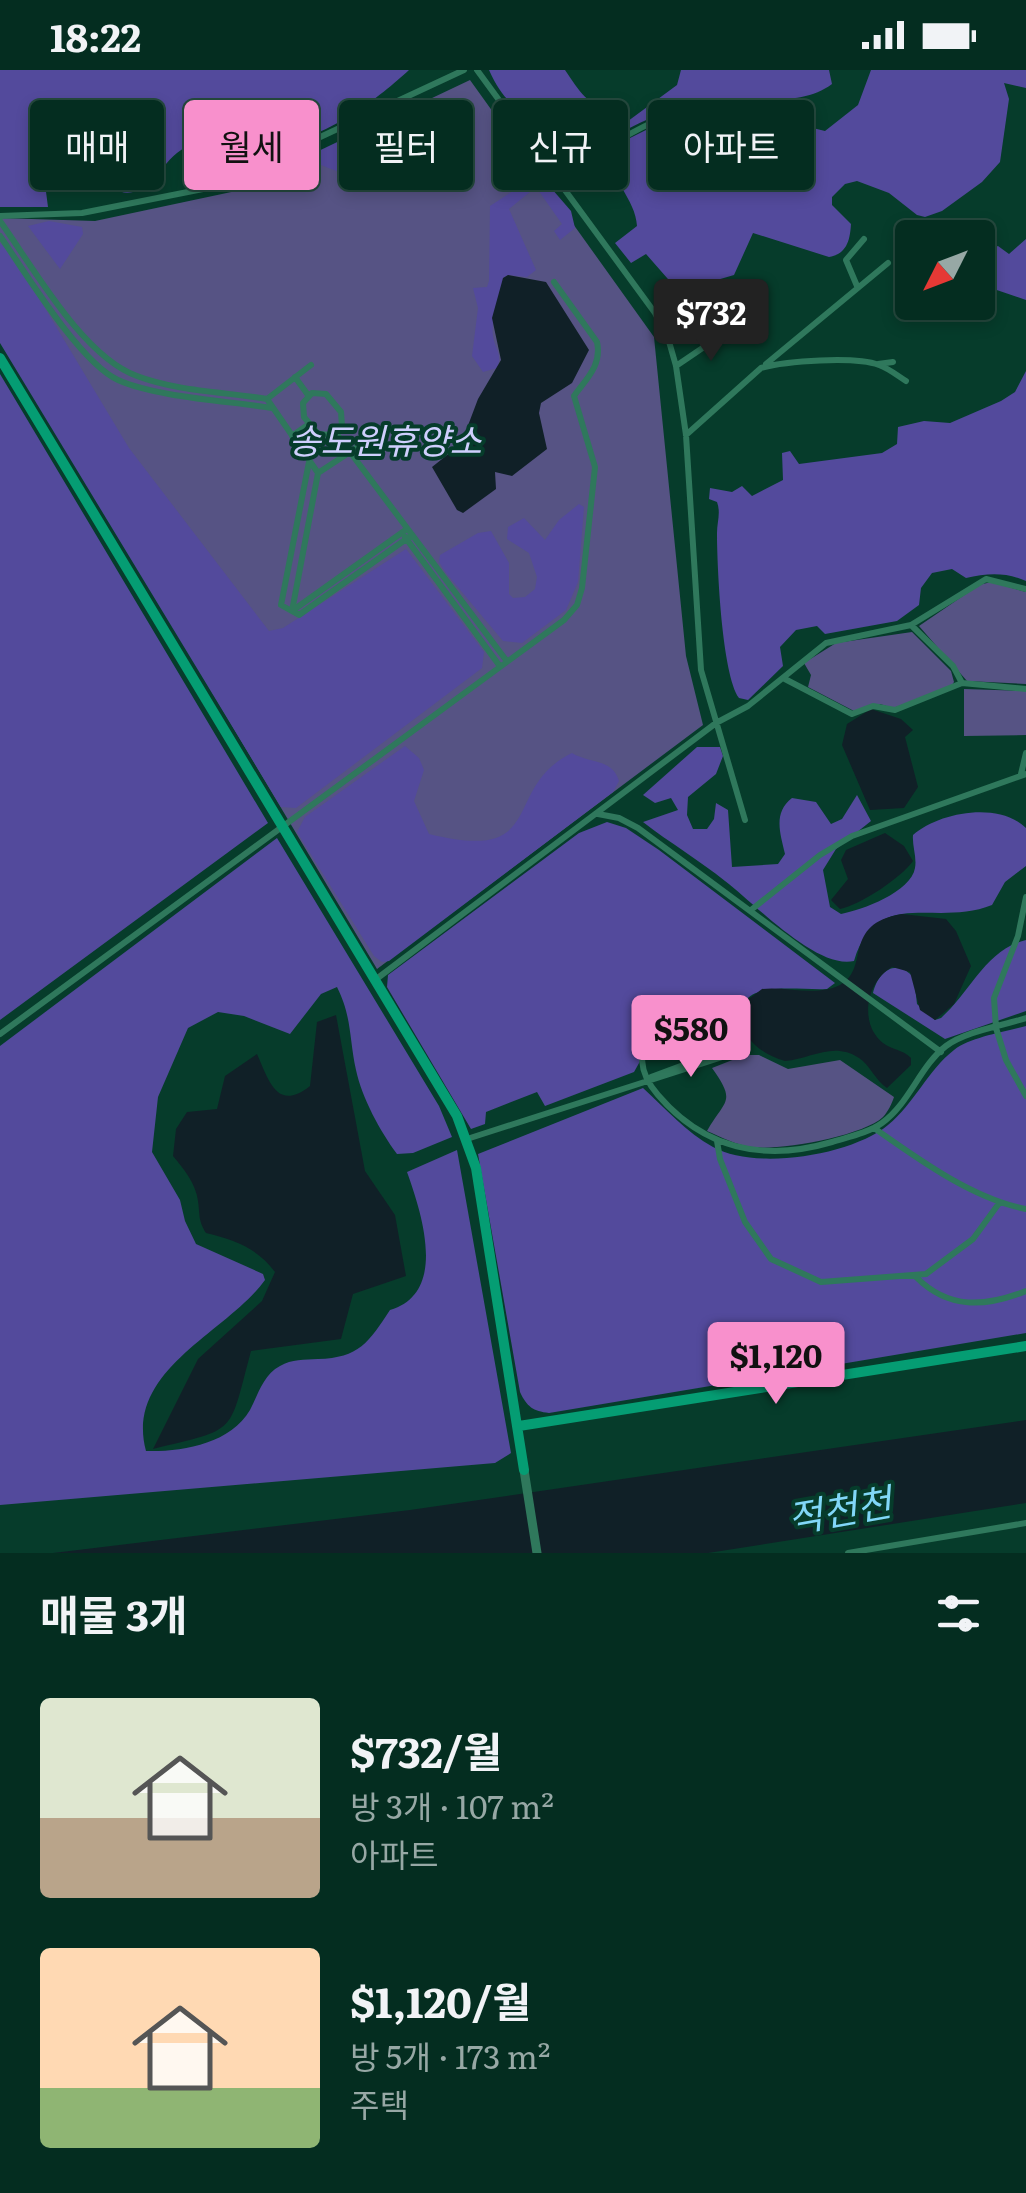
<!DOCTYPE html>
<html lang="ko">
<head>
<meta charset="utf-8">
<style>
  body { margin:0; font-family:Literata,"Noto Sans KR",serif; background:#12392d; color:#f1f3f6; height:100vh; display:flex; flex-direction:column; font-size:38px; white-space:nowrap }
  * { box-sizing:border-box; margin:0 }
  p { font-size:32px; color:#97a8a5 }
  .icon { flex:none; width:55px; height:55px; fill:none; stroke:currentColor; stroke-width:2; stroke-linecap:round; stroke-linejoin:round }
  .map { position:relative; height:1483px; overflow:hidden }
  .side { display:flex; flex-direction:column; background:#042d20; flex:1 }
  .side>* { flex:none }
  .hud { position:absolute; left:30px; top:30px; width:968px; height:90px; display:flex; gap:20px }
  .needle { width:65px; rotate:228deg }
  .tools { position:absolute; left:895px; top:150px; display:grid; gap:20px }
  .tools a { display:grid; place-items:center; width:100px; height:100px; border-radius:10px; background:#042d20; box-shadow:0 5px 15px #0003,0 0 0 2px #25493e; font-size:50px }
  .price { position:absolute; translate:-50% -85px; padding:0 22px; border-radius:10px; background:#f890cc; color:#111; font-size:32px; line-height:65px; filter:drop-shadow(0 2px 5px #0008) }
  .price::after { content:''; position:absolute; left:50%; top:60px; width:30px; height:22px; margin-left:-15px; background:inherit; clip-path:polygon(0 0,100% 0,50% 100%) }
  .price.active { background:#222; color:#fff }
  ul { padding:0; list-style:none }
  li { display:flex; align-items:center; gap:30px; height:250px; padding:0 40px }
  li span { display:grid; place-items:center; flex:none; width:280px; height:200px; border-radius:10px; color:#555 }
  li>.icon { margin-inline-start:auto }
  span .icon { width:120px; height:120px; fill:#fffc; stroke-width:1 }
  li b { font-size:42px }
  h2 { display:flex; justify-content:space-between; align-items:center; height:120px; padding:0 40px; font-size:42px }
  .tag { padding:0 35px; border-radius:10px; background:#042d20; box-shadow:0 5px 15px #0003,0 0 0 2px #25493e; font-size:35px; line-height:90px }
  .tag.active { background:#f890cc; color:#111 }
  .status { display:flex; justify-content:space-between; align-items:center; height:70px; padding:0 50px; background:#042d20; direction:ltr }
  .status svg { height:28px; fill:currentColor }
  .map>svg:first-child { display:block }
  .green { fill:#565384 }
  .forest { fill:#534a9c }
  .water { fill:#102027 }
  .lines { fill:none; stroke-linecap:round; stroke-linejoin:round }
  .minor { stroke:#2f785c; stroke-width:6 }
  .tertiary { stroke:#2f785c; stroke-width:9 }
  .secondary { stroke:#059d73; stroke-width:10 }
  .labels { text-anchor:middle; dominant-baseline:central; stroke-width:8; stroke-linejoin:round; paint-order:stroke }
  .park-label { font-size:35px; font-style:italic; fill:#cfcffd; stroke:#063c2b }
  .water-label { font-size:38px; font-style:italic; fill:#81d7f8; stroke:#063c2b }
</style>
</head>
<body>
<div class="status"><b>18:22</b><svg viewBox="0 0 49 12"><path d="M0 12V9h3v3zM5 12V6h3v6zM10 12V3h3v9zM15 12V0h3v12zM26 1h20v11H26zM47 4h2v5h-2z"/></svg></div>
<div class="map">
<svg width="1026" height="1483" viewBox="0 0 1026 1483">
  <rect width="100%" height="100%" fill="#063c2b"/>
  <!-- green -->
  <path class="green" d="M 470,10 L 654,267 L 686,586 L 703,655 L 377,899 L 0,266 L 0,148 L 95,151 L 236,121 Z
    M 991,512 L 1026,522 L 1026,614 L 967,611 L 919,556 L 979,515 Z
    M 912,562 L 951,601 L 954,612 L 950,618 L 893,638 L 880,634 L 854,641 L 808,617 L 811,605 L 804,593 L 836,573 Z
    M 964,619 L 1026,621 L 1026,665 L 964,666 Z
    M 745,985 L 759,985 L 788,999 L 840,990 L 894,1027 C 892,1033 888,1042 883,1047 C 863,1066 779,1081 752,1077 C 736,1075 721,1067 707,1061 C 725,1029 737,1033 712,998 Z"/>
  <!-- forest -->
  <path class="forest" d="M 0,0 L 409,0 C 381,26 323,72 282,70 C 249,69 223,63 191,75 C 163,85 157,118 133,122 C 120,125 115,118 105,112 C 85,101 64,107 45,114 L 48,137 L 0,137 Z
    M 489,0 L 565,0 C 579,20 588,38 614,40 L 624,54 L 677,15 L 681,0 L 829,0 L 832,14 C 799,39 748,25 710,31 C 671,36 642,51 609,69 C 592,60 584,44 569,33 C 527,46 509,44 489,0 Z
    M 871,0 L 1026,0 L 1026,18 L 1004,13 L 1009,29 L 1000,92 L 982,112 L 942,141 L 925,147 L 917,145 L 889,123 L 857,111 L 845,114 L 832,127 L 832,135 L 851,154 C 850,170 847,184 829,187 L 753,163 L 734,205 L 717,210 L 689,233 L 646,184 L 631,193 L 615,173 L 637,156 C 636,129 608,108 608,79 L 666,50 L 739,40 L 825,61 L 858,35 Z
    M 429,28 L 414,65 L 382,103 C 352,108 333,102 306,87 Z
    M 539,104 L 571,141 L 575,158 L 560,170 L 554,161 L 562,154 L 536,117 L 509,139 L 536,200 L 527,207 L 508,205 L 503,208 C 502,229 490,245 493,266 C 495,279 503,285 497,298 L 483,302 L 472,286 L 478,238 L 473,218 L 487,217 L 489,211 L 490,136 Z
    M 49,151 L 82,157 L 83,164 L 60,199 L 28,156 Z
    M 1026,169 L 1026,230 L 985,216 L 978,224 L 978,206 L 993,188 L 990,179 L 998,176 L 1009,184 Z
    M 0,173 L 13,185 L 129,378 L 269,561 L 283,558 L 406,479 L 484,582 L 482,598 L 296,738 L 281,737 L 0,273 Z
    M 1026,301 L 1026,511 C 1006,502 987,503 966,508 L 952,499 L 932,503 L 921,518 L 919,535 L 897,551 L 825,564 L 817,556 L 796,560 L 780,577 L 783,596 L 748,630 L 739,628 C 722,604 717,496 717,463 C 717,452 721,443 717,432 L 709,429 L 710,418 L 732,422 L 742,416 L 752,426 L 783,410 L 782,383 L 790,381 L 799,394 L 882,383 L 897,374 L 898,357 L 924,351 L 950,353 L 1001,331 L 1015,322 Z
    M 0,304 L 268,753 L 0,950 Z
    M 579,434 L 584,437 L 578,512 L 566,540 L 522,573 L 503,571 L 446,503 L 439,492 L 440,485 L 478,463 L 491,461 L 509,493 L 509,524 L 513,528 L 525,527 L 535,519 L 537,507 L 529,483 L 507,469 L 508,457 L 524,448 L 545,470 L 559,450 Z
    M 405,676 L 419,688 L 424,700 L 414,731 L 429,764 C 550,794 500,718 572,683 C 590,694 612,688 619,711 L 613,722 L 389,891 L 382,892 L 374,886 L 297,762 L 305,747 Z
    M 697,677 L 720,677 L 723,686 L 716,704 L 688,727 L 687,745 L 693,759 L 707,759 L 714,749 L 716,733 L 728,740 L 732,797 L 778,794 L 785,784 C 780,762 773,743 792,728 L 816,732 L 831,754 L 842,749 L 857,725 L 871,751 L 836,779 L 823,800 L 830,837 L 841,844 C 862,840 911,822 915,798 C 917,787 912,776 913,765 C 939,742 999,731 1026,758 L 1026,796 L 1005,812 L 992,835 C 935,858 877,815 854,891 C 817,900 754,833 725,811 C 699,790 670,773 643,752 L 678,740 L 671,728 L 655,733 L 643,725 Z
    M 607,752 L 626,758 L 659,780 L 835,913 L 827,919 C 792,921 724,905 745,966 L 681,986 L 655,981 L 643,986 L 634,1002 L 545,1036 L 537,1022 L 486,1042 L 485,1054 L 471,1059 L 387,917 L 388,905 L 579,763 Z
    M 277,768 L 439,1036 L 452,1067 L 413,1083 L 397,1084 C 380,1061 362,1028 356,1000 C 349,968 352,947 337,917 L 321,924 L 290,964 L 244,946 L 218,942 L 188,958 L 158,1027 L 152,1082 L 180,1130 L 185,1151 L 196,1174 L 263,1204 L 265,1210 C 227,1263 124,1300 146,1381 C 182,1382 230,1374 250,1340 C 258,1325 263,1305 280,1296 C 292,1289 304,1290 318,1289 C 359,1288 369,1272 390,1240 C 448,1223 422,1144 407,1102 L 457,1080 L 511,1383 L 495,1393 L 0,1435 L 0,976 Z
    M 1026,870 L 1026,941 L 945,969 L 873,923 C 878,901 897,887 914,908 L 917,934 L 935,950 L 941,948 C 970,923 986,879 1026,870 Z
    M 1026,956 L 1026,1263 L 549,1343 C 533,1341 527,1337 520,1322 L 478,1084 L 643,1018 C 665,1038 687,1063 713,1077 C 756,1101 852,1085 888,1055 C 914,1034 928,1000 954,980 C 971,967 1005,962 1026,956 Z"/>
  <!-- water -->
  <path class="water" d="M 508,205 L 546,212 L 589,280 L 572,313 L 541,333 L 539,343 L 547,379 L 512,406 L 495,402 L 496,419 L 463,443 L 457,440 L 432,397 L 461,374 L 478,329 L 501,290 L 492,248 L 503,208 Z
    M 871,639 L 901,649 L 913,660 L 905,667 L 918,717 L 904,738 L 870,740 L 842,675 L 847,654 Z
    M 885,763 L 904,776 L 913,791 C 901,808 860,835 840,839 L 831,830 L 848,809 L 841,790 L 846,780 Z
    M 902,844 L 946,849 L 956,861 L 971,896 L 954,934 L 935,950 L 920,940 L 910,902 L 892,897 C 867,911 858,953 883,973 C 892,980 902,979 911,988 L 911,995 L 887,1018 C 875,1010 870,995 859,988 C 833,971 811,989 785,991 C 756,982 734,963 746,931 L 762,919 C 786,916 817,927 840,915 C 871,898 841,854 902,844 Z
    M 336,945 L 365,1101 L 395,1145 L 406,1206 L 353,1224 L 341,1269 L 251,1281 C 228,1366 239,1358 153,1379 L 198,1289 L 262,1231 L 275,1202 C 257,1178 235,1170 206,1163 C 198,1150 200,1145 198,1131 C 196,1114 184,1099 173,1086 L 176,1059 L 187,1042 L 217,1039 L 225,1006 L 257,984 C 269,1011 277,1042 310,1016 L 317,952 Z
    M 1026,1350 L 1026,1433 L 708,1483 L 53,1483 L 410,1440 Z"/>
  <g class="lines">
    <!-- minor -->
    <path class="minor" d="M 477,0 L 655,243 L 668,268 L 676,296 L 686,365 L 701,600 L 745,750
      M 560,110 C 615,70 690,18 763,37
      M 0,146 L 82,143 L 213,117 L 464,0
      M 0,151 C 33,197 83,287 137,306 C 176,321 225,322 267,329
      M 0,166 C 25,202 80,293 118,310 C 156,327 228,331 272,338
      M 857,216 L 846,190 L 864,169
      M 766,294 L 888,193
      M 878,294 L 893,292
      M 311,295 L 267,329 L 318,403 L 350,382 L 506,590
      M 676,296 L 726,262
      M 295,307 L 308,325
      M 312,323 L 326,324 L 341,342 L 342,356 L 332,365 L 318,364 L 304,347 L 303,333 Z
      M 336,363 L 350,382 L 378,363
      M 686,365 L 761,298 C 786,291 854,286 879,295 C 888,298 898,306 906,311
      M 292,366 L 309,354
      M 309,392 L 281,535 L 299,545 L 412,465
      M 318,403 L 292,541 L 407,459
      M 405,467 L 499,595
      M 911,555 L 953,596 L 962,613 L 1026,619
      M 783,608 L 852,644 L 873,636 L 895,640 L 962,613
      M 1021,704 L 1026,683
      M 598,744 L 619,748 L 638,758 L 941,982
      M 1026,827 L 1018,866 L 994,928 L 996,958 L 1006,990 L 1026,1026
      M 751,840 L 820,785 L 852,766 L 1026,704
      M 375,910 L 716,653 L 748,636 L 826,573 L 911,555 L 986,509 L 1026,519
      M 655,957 C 637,981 638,1002 658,1025 C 704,1079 764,1092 832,1072 C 848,1067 868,1063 882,1053 C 909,1034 920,996 946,976 C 966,961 1002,956 1026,948
      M 0,964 L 564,550 L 577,535 L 582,518 L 595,397 L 574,326 C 587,308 602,295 597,272 L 554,212
      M 651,1007 L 737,975 L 738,982
      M 874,1058 C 918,1089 973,1129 1026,1139
      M 467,1069 L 738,982
      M 717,1071 L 720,1089 L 745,1152 L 771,1189 L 821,1212 L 926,1204 L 973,1169 L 1000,1132
      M 916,1207 C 949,1240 985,1237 1026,1221
      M 848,1483 L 1026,1453"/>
    <!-- tertiary -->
    <path class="tertiary" d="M 524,1400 L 537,1483"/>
    <!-- secondary -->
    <path class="secondary" d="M 0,288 L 457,1046 L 476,1098 L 524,1400
      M 519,1356 L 1026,1276"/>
  </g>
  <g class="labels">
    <!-- park labels -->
    <g class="park-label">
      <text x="385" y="369">송도원휴양소</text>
    </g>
    <!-- water labels -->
    <g class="water-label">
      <text transform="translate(839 1438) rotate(-10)">적천천</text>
    </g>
  </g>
</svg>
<div class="tools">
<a><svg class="needle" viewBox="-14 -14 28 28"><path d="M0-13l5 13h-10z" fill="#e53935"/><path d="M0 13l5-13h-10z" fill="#97a8a5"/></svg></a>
</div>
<b class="price active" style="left:711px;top:294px">$732</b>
<b class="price" style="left:691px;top:1010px">$580</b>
<b class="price" style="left:776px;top:1337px">$1,120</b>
<div class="hud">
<a class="tag">매매</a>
<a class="tag active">월세</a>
<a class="tag">필터</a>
<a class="tag">신규</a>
<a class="tag">아파트</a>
</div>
</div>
<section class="side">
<h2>매물 3개<svg class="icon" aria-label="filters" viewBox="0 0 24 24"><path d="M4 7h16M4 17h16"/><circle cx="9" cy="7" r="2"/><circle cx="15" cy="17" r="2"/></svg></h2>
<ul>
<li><span style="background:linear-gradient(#dfe7d0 60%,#b9a48a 0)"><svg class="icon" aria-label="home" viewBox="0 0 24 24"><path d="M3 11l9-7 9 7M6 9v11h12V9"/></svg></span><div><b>$732/월</b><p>방 3개 · 107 m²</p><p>아파트</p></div></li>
<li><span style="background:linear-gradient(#ffd9b3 70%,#8fb573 0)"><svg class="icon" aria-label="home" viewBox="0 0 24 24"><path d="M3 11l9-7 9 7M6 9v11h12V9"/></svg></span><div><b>$1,120/월</b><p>방 5개 · 173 m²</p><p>주택</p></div></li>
</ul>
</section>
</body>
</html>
